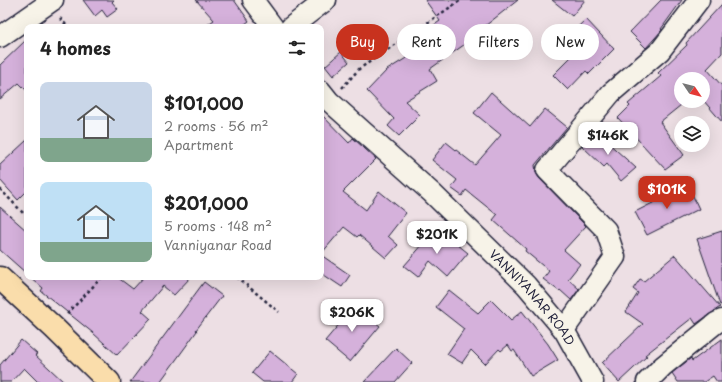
<!DOCTYPE html>
<html lang="en">
<head>
<meta charset="utf-8">
<style>
  body { margin:0; font-family:"Playpen Sans",sans-serif; background:#f2f2f2; color:#222; height:100vh; display:flex; flex-direction:column; font-size:15px; white-space:nowrap }
  * { box-sizing:border-box; margin:0 }
  p { font-size:13px; color:#767676 }
  .icon { flex:none; width:22px; height:22px; fill:none; stroke:currentColor; stroke-width:2; stroke-linecap:round; stroke-linejoin:round }
  .map { position:relative; flex:1; overflow:hidden }
  .drawer { position:absolute; left:24px; top:24px; width:300px; height:256px; display:flex; flex-direction:column; background:#fff; border-radius:8px; box-shadow:0 4px 16px #0002 }
  .drawer>* { flex:none }
  .guide { position:absolute; left:336px; top:24px; width:326px; height:36px; display:flex; gap:8px }
  .needle { width:26px; rotate:125deg }
  .buttons { position:absolute; left:674px; top:72px; display:grid; gap:8px }
  .buttons a { display:grid; place-items:center; width:36px; height:36px; border-radius:50%; background:#fff; box-shadow:0 4px 16px #0002; font-size:20px }
  .price { position:absolute; translate:-50% -34px; padding:0 9px; border-radius:8px; background:#fff; color:#222; font-size:13px; line-height:26px; filter:drop-shadow(0 1px 2px #0008) }
  .price::after { content:''; position:absolute; left:50%; top:24px; width:12px; height:9px; margin-left:-6px; background:inherit; clip-path:polygon(0 0,100% 0,50% 100%) }
  .price.on { background:#c8321e; color:#fff }
  ul { padding:0; list-style:none }
  li { display:flex; align-items:center; gap:12px; height:100px; padding:0 16px }
  li span { display:grid; place-items:center; flex:none; width:112px; height:80px; border-radius:8px; color:#555 }
  li>.icon { margin-inline-start:auto }
  span .icon { width:48px; height:48px; fill:#fffc; stroke-width:1 }
  li b { font-size:17px }
  h2 { display:flex; justify-content:space-between; align-items:center; height:48px; padding:0 16px; font-size:17px }
  .pill { padding:0 14px; border-radius:18px; background:#fff; box-shadow:0 4px 16px #0002; font-size:14px; line-height:36px }
  .pill.on { background:#c8321e; color:#fff }
  .map>svg:first-child { display:block }
  .building { fill:#d5b1db; stroke:#22223b }
  .lines { fill:none; stroke-linecap:round; stroke-linejoin:round }
  .minor-casing { stroke:#22223b; stroke-width:23 }
  .major-casing { stroke:#22223b; stroke-width:25 }
  .path { stroke:#22223b; stroke-width:2.5; stroke-dasharray:3 3; stroke-linecap:butt }
  .minor { stroke:#f7f3e8; stroke-width:20 }
  .major { stroke:#faddab; stroke-width:22 }
  .labels { text-anchor:middle; dominant-baseline:central; stroke-width:4; stroke-linejoin:round; paint-order:stroke }
  .street-label { font-size:12px; fill:#22223b; stroke:#f7f3e8 }
</style>
</head>
<body>
<div class="map">
<svg width="722" height="382" viewBox="0 0 722 382">
  <rect width="100%" height="100%" fill="#eddfe4"/>
  <filter id="ink" filterUnits="userSpaceOnUse"><feTurbulence type="fractalNoise" baseFrequency=".025" numOctaves="2"/><feDisplacementMap in="SourceGraphic" scale="8" xChannelSelector="R" yChannelSelector="G"/><feConvolveMatrix kernelMatrix="1 2 1 2 8 2 1 2 1" color-interpolation-filters="sRGB"/></filter>
  <g filter="url(#ink)">
    <!-- building -->
    <path class="building" d="M 83,0 L 114,0 L 112,2 L 118,9 L 107,17 L 102,10 L 95,16 Z
      M 196,0 L 234,0 L 249,21 L 241,27 L 204,27 L 214,20 Z
      M 425,0 L 518,0 L 485,26 L 487,28 L 483,32 L 492,42 L 479,54 L 468,42 L 430,69 L 437,81 L 405,101 L 420,115 L 399,136 L 388,126 L 394,119 L 367,91 L 387,70 L 427,45 L 420,35 L 440,21 Z
      M 552,0 L 585,0 L 572,16 Z
      M 661,0 L 682,0 L 661,29 L 662,30 L 646,48 L 630,32 Z
      M 722,4 L 722,53 L 707,69 L 722,86 L 722,122 L 703,100 L 703,79 L 681,79 L 681,101 L 691,101 L 688,104 L 686,101 L 660,122 L 684,155 L 665,169 L 618,118 L 630,106 L 628,104 L 661,76 L 658,73 L 687,45 L 686,43 Z
      M 586,19 L 614,49 L 589,74 L 586,71 L 568,90 L 553,75 L 572,56 L 560,44 Z
      M 27,39 L 27,91 L 19,83 L 0,99 L 0,65 Z
      M 341,52 L 349,62 L 333,76 L 325,66 Z
      M 491,92 L 530,127 L 545,109 L 567,127 L 535,165 L 536,173 L 539,178 L 586,226 L 564,250 L 580,264 L 568,279 L 579,289 L 571,300 L 560,290 L 559,291 L 543,279 L 549,271 L 525,251 L 526,249 L 493,220 L 497,215 L 466,190 L 462,196 L 451,188 L 457,180 L 432,160 L 446,142 L 475,165 L 501,135 L 474,113 Z
      M 321,114 L 349,143 L 353,138 L 376,159 L 343,192 L 366,210 L 379,191 L 406,213 L 388,236 L 398,245 L 386,258 L 359,235 L 357,237 L 344,227 L 321,254 Z
      M 595,131 L 636,168 L 621,181 L 607,164 L 604,167 L 582,146 Z
      M 27,140 L 27,191 L 18,200 L 0,180 L 0,165 Z
      M 688,185 L 699,209 L 647,235 L 635,212 Z
      M 0,207 L 27,231 L 27,274 L 0,250 Z
      M 437,228 L 468,253 L 448,277 L 430,261 L 418,277 L 404,266 Z
      M 722,231 L 722,304 L 720,305 L 697,239 Z
      M 321,255 L 350,275 L 342,287 L 321,273 Z
      M 675,255 L 720,307 L 696,324 L 692,318 L 645,355 L 647,356 L 619,382 L 602,363 L 643,324 L 626,312 L 638,293 L 633,289 L 640,279 L 644,281 Z
      M 30,277 L 117,277 L 133,289 L 144,277 L 191,277 L 174,295 L 163,286 L 142,311 L 151,319 L 117,355 L 93,333 L 41,291 L 43,288 Z
      M 204,282 L 222,296 L 196,330 L 197,331 L 160,382 L 130,382 Z
      M 449,290 L 478,313 L 491,300 L 511,320 L 522,311 L 548,344 L 558,360 L 531,376 L 514,350 L 512,351 L 508,345 L 501,351 L 499,349 L 485,364 L 471,350 L 462,363 L 447,354 L 464,329 L 436,307 Z
      M 354,305 L 380,326 L 350,362 L 325,341 L 341,322 L 340,321 Z
      M 722,339 L 722,382 L 717,382 L 713,376 L 704,382 L 678,382 L 672,373 L 691,358 L 692,361 Z
      M 21,340 L 37,354 L 35,355 L 64,382 L 38,382 L 24,368 L 11,382 L 0,382 L 0,365 Z
      M 396,348 L 412,363 L 395,382 L 364,382 Z
      M 270,351 L 298,374 L 292,382 L 263,382 L 252,373 Z"/>
    <g class="lines">
      <!-- minor casing -->
      <g class="minor-casing">
        <g id="minor">
          <path d="M 253,0 L 273,27"/>
          <path d="M 291,27 L 326,0"/>
          <path d="M 0,37 L 53,0"/>
          <path id="s1" d="M 321,91 L 329,101 L 432,193 L 526,285 L 564,330 L 593,382"/>
          <path d="M 564,330 L 615,257 L 606,230 L 547,170 L 611,93 L 660,51 L 699,0"/>
          <path d="M 647,382 L 663,366 L 716,323 L 722,320"/>
        </g>
      </g>
      <!-- major casing -->
      <g class="major-casing">
        <path id="major" d="M 0,278 L 54,328 L 109,382"/>
      </g>
      <!-- path -->
      <path class="path" d="M 60,18 L 68,27
        M 342,88 L 359,69 L 461,0
        M 0,189 L 24,214 L 27,211
        M 239,277 L 238,278 L 279,312
        M 67,314 L 102,277"/>
      <!-- minor -->
      <use href="#minor" class="minor"/>
      <!-- major -->
      <use href="#major" class="major"/>
    </g>
  </g>
  <g class="labels">
    <!-- street labels -->
    <g class="street-label">
      <text stroke="none"><textPath href="#s1" startOffset="296">VANNIYANAR ROAD</textPath></text>
    </g>
  </g>
</svg>
<div class="buttons">
<a><svg class="needle" viewBox="-14 -14 28 28"><path d="M0-13l5 13h-10z" fill="#e53935"/><path d="M0 13l5-13h-10z" fill="#767676"/></svg></a>
<a><svg class="icon" aria-label="layers" viewBox="0 0 24 24"><path d="M12 4l9 5-9 5-9-5zM3 14l9 5 9-5"/></svg></a>
</div>
<b class="price" style="left:608px;top:156px">$146K</b>
<b class="price on" style="left:667px;top:210px">$101K</b>
<b class="price" style="left:437px;top:255px">$201K</b>
<b class="price" style="left:352px;top:333px">$206K</b>
<div class="guide">
<a class="pill on">Buy</a>
<a class="pill">Rent</a>
<a class="pill">Filters</a>
<a class="pill">New</a>
</div>
<section class="drawer">
<h2>4 homes<svg class="icon" aria-label="filters" viewBox="0 0 24 24"><path d="M4 7h16M4 17h16"/><circle cx="9" cy="7" r="2"/><circle cx="15" cy="17" r="2"/></svg></h2>
<ul>
<li><span style="background:linear-gradient(#c9d6e8 70%,#7fa58c 0)"><svg class="icon" aria-label="home" viewBox="0 0 24 24"><path d="M3 11l9-7 9 7M6 9v11h12V9"/></svg></span><div><b>$101,000</b><p>2 rooms · 56 m²</p><p>Apartment</p></div></li>
<li><span style="background:linear-gradient(#bfe0f5 75%,#7fa58c 0)"><svg class="icon" aria-label="home" viewBox="0 0 24 24"><path d="M3 11l9-7 9 7M6 9v11h12V9"/></svg></span><div><b>$201,000</b><p>5 rooms · 148 m²</p><p>Vanniyanar Road</p></div></li>
</ul>
</section>
</div>
</body>
</html>
